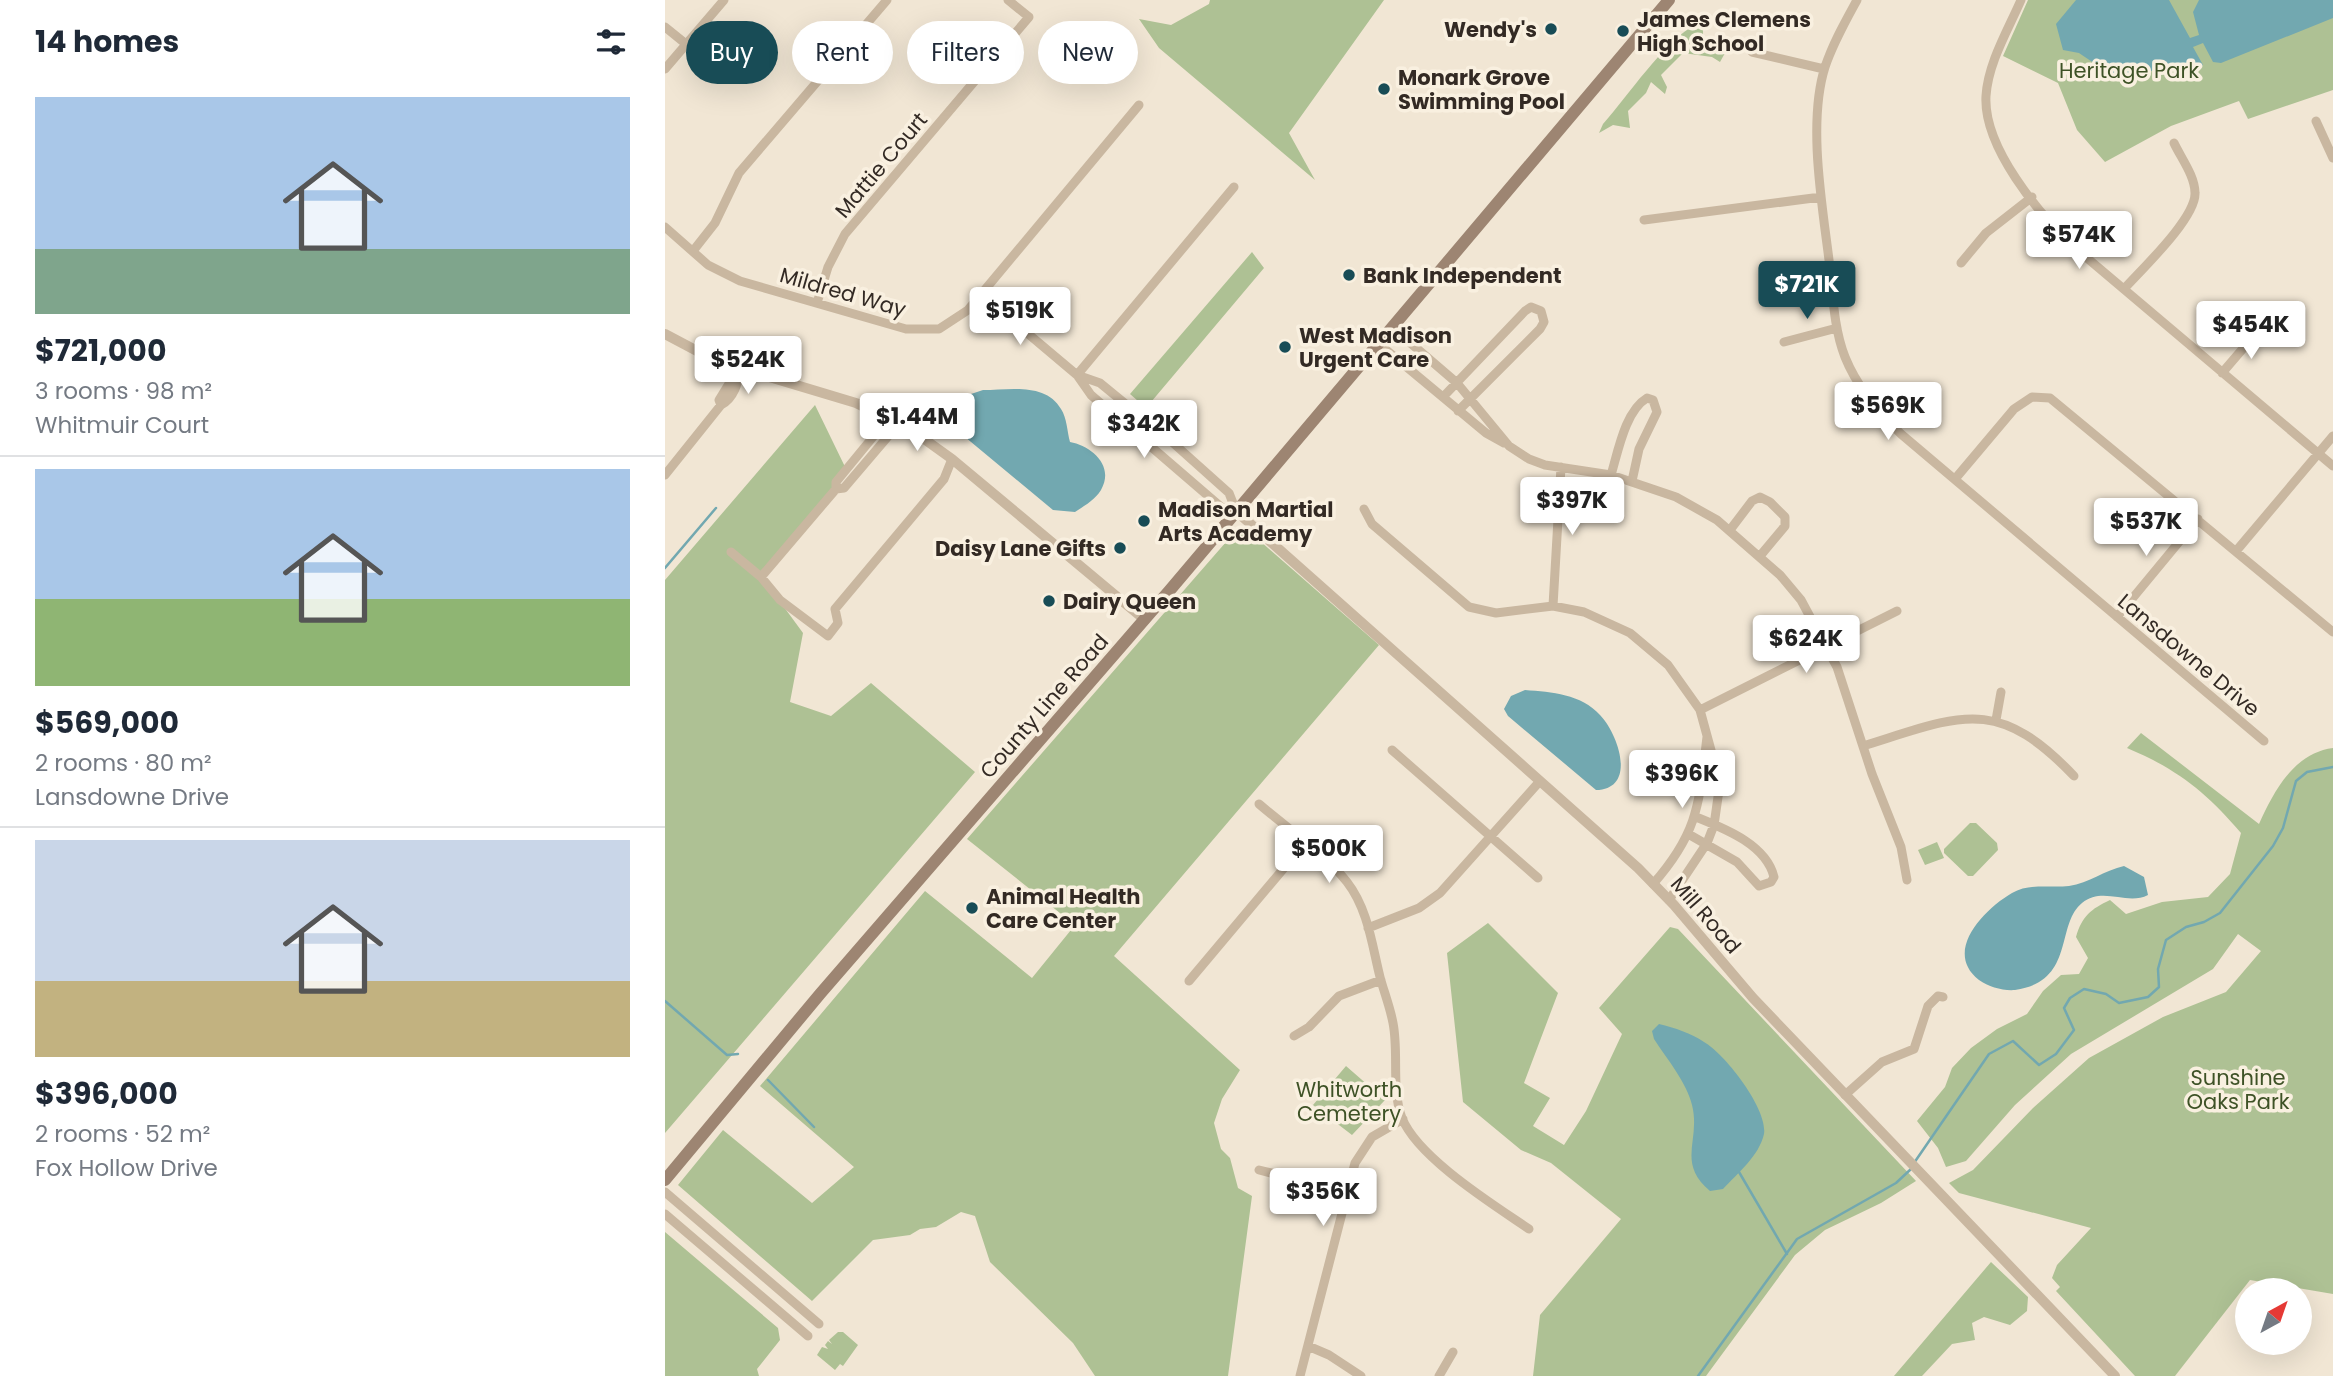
<!DOCTYPE html>
<html lang="en">
<head>
<meta charset="utf-8">
<style>
  body { margin:0; font-family:Poppins,sans-serif; background:#f2f2f3; color:#1f2937; height:100vh; display:flex; flex-direction:column; font-size:26px; white-space:nowrap }
  * { box-sizing:border-box; margin:0 }
  p { font-size:23px; color:#747a83 }
  .icon { flex:none; width:38px; height:38px; fill:none; stroke:currentColor; stroke-width:2; stroke-linecap:round; stroke-linejoin:round }
  .map { position:relative; flex:1; overflow:hidden }
  .sheet { display:flex; flex-direction:column; background:#fff; width:665px }
  .sheet>* { flex:none }
  .hud { position:absolute; left:21px; top:21px; width:665px; height:63px; display:flex; gap:14px }
  .needle { width:46px; rotate:40deg }
  .tools { position:absolute; left:1570px; top:1278px; display:grid; gap:14px }
  .tools a { display:grid; place-items:center; width:77px; height:77px; border-radius:50%; background:#fff; box-shadow:0 7px 28px #0002; font-size:35px }
  .price { position:absolute; translate:-50% -60px; padding:0 16px; border-radius:7px; background:#fff; color:#222; font-size:23px; line-height:46px; filter:drop-shadow(0 2px 4px #0008) }
  .price::after { content:''; position:absolute; left:50%; top:42px; width:21px; height:16px; margin-left:-10px; background:inherit; clip-path:polygon(0 0,100% 0,50% 100%) }
  .price.current { background:#184c56; color:#fff }
  ul { padding:0; list-style:none }
  li { display:grid; align-content:center; gap:14px; height:371px; padding:0 35px }
  li+li { border-top:2px solid #e0e1e3 }
  li span { display:grid; place-items:center; height:217px; border-radius:0px; color:#555 }
  li>.icon { margin-inline-start:auto }
  span .icon { width:126px; height:126px; fill:#fffc; stroke-width:1 }
  li b { font-size:30px }
  h2 { display:flex; justify-content:space-between; align-items:center; height:84px; padding:0 35px; font-size:30px }
  .tag { padding:0 24px; border-radius:32px; background:#fff; box-shadow:0 7px 28px #0002; font-size:24px; line-height:63px }
  .tag.current { background:#184c56; color:#fff }
  main { display:flex; flex:1; min-height:0 }
  .map>svg:first-child { display:block }
  .green { fill:#aec194 }
  .water { fill:#72a8b0 }
  .lines { fill:none; stroke-linecap:round; stroke-linejoin:round }
  .stream { stroke:#72a8b0; stroke-width:2.5 }
  .minor { stroke:#c9b7a0; stroke-width:9 }
  .tertiary { stroke:#c9b7a0; stroke-width:10 }
  .secondary { stroke:#9d8572; stroke-width:12 }
  .poi-dot { fill:#184c56; stroke:#f9f0e0; stroke-width:2.5 }
  .labels { text-anchor:middle; dominant-baseline:central; stroke-width:7; stroke-linejoin:round; paint-order:stroke }
  .poi-label { font-size:21px; font-weight:bold; fill:#332a24; stroke:#f9f0e0; text-anchor:start }
  .park-label { font-size:21px; fill:#3e5226; stroke:#f9f0e0 }
  .street-label { font-size:21px; fill:#332a24; stroke:#f9f0e0 }
</style>
</head>
<body>
<main>
<section class="sheet">
<h2>14 homes<svg class="icon" aria-label="filters" viewBox="0 0 24 24"><path d="M4 7h16M4 17h16"/><circle cx="9" cy="7" r="2"/><circle cx="15" cy="17" r="2"/></svg></h2>
<ul>
<li><span style="background:linear-gradient(#a9c7e8 70%,#7fa58c 0)"><svg class="icon" aria-label="home" viewBox="0 0 24 24"><path d="M3 11l9-7 9 7M6 9v11h12V9"/></svg></span><div><b>$721,000</b><p>3 rooms · 98 m²</p><p>Whitmuir Court</p></div></li>
<li><span style="background:linear-gradient(#a9c7e8 60%,#8fb573 0)"><svg class="icon" aria-label="home" viewBox="0 0 24 24"><path d="M3 11l9-7 9 7M6 9v11h12V9"/></svg></span><div><b>$569,000</b><p>2 rooms · 80 m²</p><p>Lansdowne Drive</p></div></li>
<li><span style="background:linear-gradient(#c9d6e8 65%,#c2b280 0)"><svg class="icon" aria-label="home" viewBox="0 0 24 24"><path d="M3 11l9-7 9 7M6 9v11h12V9"/></svg></span><div><b>$396,000</b><p>2 rooms · 52 m²</p><p>Fox Hollow Drive</p></div></li>
</ul>
</section>
<div class="map">
<svg width="1668" height="1376" viewBox="0 0 1668 1376">
  <rect width="100%" height="100%" fill="#f1e6d4"/>
  <!-- green -->
  <path class="green" d="M 545,0 L 719,0 L 624,133 L 650,180 L 494,48 L 474,19 L 506,25 L 544,4 Z
    M 1363,0 L 1668,0 L 1668,90 L 1583,119 L 1574,101 L 1506,126 L 1440,162 L 1412,130 L 1393,83 L 1338,56 Z
    M 1030,24 L 1038,27 L 1038,41 L 1065,44 L 1055,62 L 1047,57 L 1018,53 L 996,75 L 1002,87 L 1000,94 L 986,82 L 981,93 L 963,111 L 965,128 L 948,125 L 934,133 L 938,124 C 967,91 994,48 1030,24 Z
    M 587,252 L 599,268 L 481,408 L 465,394 Z
    M 150,405 L 183,473 L 97,577 L 138,633 L 125,702 L 166,716 L 206,683 L 310,772 L 0,1133 L 0,580 Z
    M 568,534 L 588,535 L 714,645 L 449,956 L 575,1070 L 557,1099 L 549,1123 L 556,1149 L 565,1158 L 573,1188 L 587,1196 L 563,1376 L 430,1376 L 408,1343 L 325,1262 L 310,1216 L 296,1212 L 271,1227 L 255,1229 L 245,1235 L 208,1240 L 147,1301 L 13,1185 L 58,1130 L 147,1203 L 189,1167 L 95,1086 L 260,891 L 367,978 L 410,925 L 302,839 Z
    M 1476,733 L 1594,824 C 1609,791 1629,753 1668,748 L 1668,1294 L 1585,1280 L 1510,1376 L 1470,1376 L 1391,1291 L 1395,1287 L 1387,1278 L 1392,1265 L 1426,1228 L 1294,1193 L 1284,1183 L 1308,1170 L 1368,1108 L 1424,1058 L 1498,1017 L 1561,992 L 1596,951 L 1573,934 L 1548,969 L 1406,1054 L 1350,1105 L 1301,1161 L 1281,1167 L 1273,1148 L 1252,1121 L 1280,1087 L 1287,1068 L 1306,1048 L 1332,1029 L 1362,1014 L 1378,991 L 1396,975 L 1414,974 L 1423,958 L 1411,937 C 1417,916 1426,909 1445,900 L 1461,914 L 1497,902 L 1543,897 L 1565,874 L 1576,833 C 1541,792 1512,769 1462,748 Z
    M 1305,823 L 1311,823 L 1332,843 L 1333,850 L 1308,876 L 1303,876 L 1279,853 L 1279,849 Z
    M 1272,842 L 1279,858 L 1260,865 L 1253,850 Z
    M 823,923 L 893,993 L 859,1083 L 885,1098 L 868,1126 L 899,1145 L 921,1111 L 957,1034 L 934,1008 L 1005,927 L 1013,929 L 1251,1181 L 1216,1203 L 1160,1230 L 1130,1255 L 1041,1376 L 868,1376 L 875,1315 L 956,1219 L 886,1163 L 856,1150 L 798,1102 L 782,953 Z
    M 681,1066 L 720,1100 L 687,1135 L 648,1105 Z
    M 0,1232 L 113,1328 L 115,1340 L 92,1369 L 94,1376 L 0,1376 Z
    M 1326,1262 L 1363,1297 L 1362,1311 L 1345,1325 L 1319,1317 L 1307,1323 L 1310,1340 L 1287,1344 L 1257,1376 L 1229,1376 Z
    M 173,1332 L 178,1332 L 193,1345 L 178,1366 L 175,1364 L 170,1370 L 152,1355 L 157,1347 L 163,1349 L 160,1345 L 163,1341 L 167,1344 L 164,1340 Z"/>
  <!-- water -->
  <path class="water" d="M 1411,0 L 1504,0 L 1525,38 L 1534,35 L 1528,12 L 1534,0 L 1668,0 L 1668,18 L 1556,63 L 1548,62 L 1538,43 L 1528,47 L 1538,65 C 1526,73 1516,70 1504,64 L 1460,81 L 1451,78 L 1414,53 L 1398,50 L 1391,24 Z
    M 318,390 C 343,390 381,382 396,409 C 402,418 402,431 405,442 C 426,446 450,465 436,490 C 430,500 419,506 410,512 L 388,510 L 294,432 L 283,417 L 286,405 L 297,397 Z
    M 860,690 C 887,692 916,694 935,715 C 954,735 972,789 931,790 L 843,716 L 839,709 L 846,696 Z
    M 1459,866 L 1479,877 L 1483,895 C 1462,906 1438,886 1417,903 C 1390,925 1411,981 1350,990 C 1338,991 1324,987 1314,980 C 1278,952 1318,910 1347,893 C 1364,883 1385,888 1404,886 C 1424,883 1440,870 1459,866 Z
    M 994,1024 C 1010,1028 1026,1033 1039,1042 C 1060,1054 1103,1109 1099,1134 C 1094,1156 1073,1173 1058,1189 L 1045,1191 C 1011,1162 1036,1141 1027,1105 C 1022,1083 1002,1059 989,1039 L 987,1031 Z"/>
  <g class="lines">
    <!-- stream -->
    <path class="stream" d="M 0,568 L 51,508
      M 0,1001 L 62,1055 L 73,1054
      M 103,1080 L 149,1127
      M 1249,1163 L 1324,1054 L 1348,1041 L 1374,1065 L 1391,1054 L 1409,1030 L 1399,1008 L 1405,998 L 1419,989 L 1441,994 L 1454,1003 L 1483,997 L 1494,987 L 1493,969 L 1501,940 L 1521,927 L 1539,922 L 1555,913 L 1608,846 L 1618,828 L 1631,781 L 1642,772 L 1668,767
      M 1074,1172 L 1122,1254
      M 1033,1376 L 1132,1239 L 1231,1183 L 1246,1169"/>
    <!-- minor -->
    <path class="minor" d="M 1192,0 C 1180,22 1168,43 1160,67 C 1142,124 1158,209 1165,268 C 1168,297 1169,329 1180,357 C 1192,387 1212,411 1236,434 L 1599,741
      M 1356,0 C 1343,30 1323,63 1321,96 C 1318,147 1374,214 1409,247 L 1668,466
      M 0,27 L 21,44
      M 1087,52 L 1159,69
      M 0,69 L 59,0
      M 1651,121 L 1668,158
      M 979,220 L 1156,197
      M 0,227 L 43,265 L 75,281 L 241,329 L 274,329 L 303,310 L 474,105
      M 28,251 L 50,223 L 74,173 L 222,0
      M 1296,263 L 1321,233 L 1367,197
      M 1459,289 C 1476,270 1531,218 1530,193 C 1530,176 1516,158 1509,143
      M 317,295 L 412,375 L 426,395 L 556,507 L 571,511
      M 152,303 L 163,267 L 180,234 L 364,17 L 343,0
      M 728,328 L 792,383 L 844,446 L 864,459 L 880,465 L 946,475 L 1011,497 L 1052,520 L 1115,575 L 1136,600 L 1172,667 L 1207,774 L 1236,847 L 1242,880
      M 1119,342 L 1172,328
      M 714,344 L 821,433 L 839,443
      M 1557,373 L 1593,331
      M 412,375 L 569,187
      M 412,375 L 435,383 L 507,442 L 564,493 L 571,511
      M 778,397 L 860,311 L 866,307 L 876,311 L 879,322 L 875,329 L 793,411
      M 56,405 L 54,400 L 73,369
      M 225,426 L 217,426 L 171,482 L 171,489 L 179,488 L 225,434 L 225,426 L 229,421
      M 0,475 L 56,405 C 68,399 75,382 73,369
      M 946,475 C 953,452 960,411 982,398 L 988,400 L 992,412 L 974,449 L 967,481
      M 1290,479 L 1349,409 L 1367,397 L 1385,398 L 1668,632
      M 699,509 L 707,524 L 804,607 L 831,613 L 888,606 L 919,612 L 965,633 L 1003,665 L 1035,710 L 1055,783 L 1049,825 L 1042,843 L 1004,900
      M 1065,530 L 1087,501 L 1095,497 L 1105,502 L 1120,517 L 1120,526 L 1095,556
      M 1572,550 L 1668,436
      M 66,552 L 96,577 L 171,489
      M 96,577 L 115,600 L 163,636 L 173,623 L 170,609 L 279,479 L 287,459
      M 888,606 L 896,467
      M 1452,617 L 1533,519
      M 1035,710 L 1232,611
      M 1331,720 L 1336,692
      M 1198,746 C 1295,716 1331,694 1409,776
      M 727,750 L 873,878
      M 594,804 C 623,829 658,852 682,882 C 703,909 707,945 715,977 C 719,992 725,1007 728,1023 C 734,1053 726,1089 737,1118 C 753,1158 829,1205 864,1229
      M 1025,835 L 1072,862 L 1094,886 L 1106,882 L 1109,877 C 1101,844 1058,828 1031,817
      M 988,884 C 1034,832 1034,803 1042,737
      M 703,928 L 754,908 L 775,893 L 875,781
      M 524,981 L 640,843
      M 629,1036 L 644,1027 L 674,996 L 716,980
      M 1180,1095 L 1217,1062 L 1249,1049 L 1263,1006 L 1273,996 L 1278,997
      M 594,1170 L 682,1192
      M 0,1192 L 154,1324
      M 0,1214 L 143,1336
      M 643,1346 L 664,1355 L 696,1376
      M 635,1376 L 690,1163 L 707,1137 L 738,1119
      M 774,1376 L 788,1352"/>
    <!-- tertiary -->
    <path class="tertiary" d="M 0,334 L 51,361 L 191,403 L 248,431 L 287,459 L 480,620
      M 571,511 L 973,868 L 1009,905 L 1088,998 L 1450,1376"/>
    <!-- secondary -->
    <path class="secondary" d="M 0,1180 L 155,994 L 505,590 L 1004,0"/>
  </g>
  <!-- markers -->
  <g class="poi-dot">
    <circle cx="886" cy="29" r="7"/>
    <circle cx="958" cy="31" r="7"/>
    <circle cx="719" cy="89" r="7"/>
    <circle cx="684" cy="275" r="7"/>
    <circle cx="620" cy="347" r="7"/>
    <circle cx="479" cy="521" r="7"/>
    <circle cx="455" cy="548" r="7"/>
    <circle cx="384" cy="601" r="7"/>
    <circle cx="307" cy="908" r="7"/>
  </g>
  <g class="labels">
    <!-- poi labels -->
    <g class="poi-label">
      <text x="972" y="19">James Clemens<tspan x="972" dy="24">High School</tspan></text>
      <text x="872" y="29" text-anchor="end">Wendy's</text>
      <text x="733" y="77">Monark Grove<tspan x="733" dy="24">Swimming Pool</tspan></text>
      <text x="698" y="275">Bank Independent</text>
      <text x="634" y="335">West Madison<tspan x="634" dy="24">Urgent Care</tspan></text>
      <text x="493" y="509">Madison Martial<tspan x="493" dy="24">Arts Academy</tspan></text>
      <text x="441" y="548" text-anchor="end">Daisy Lane Gifts</text>
      <text x="398" y="601">Dairy Queen</text>
      <text x="321" y="896">Animal Health<tspan x="321" dy="24">Care Center</tspan></text>
    </g>
    <!-- park labels -->
    <g class="park-label">
      <text x="1464" y="70">Heritage Park</text>
      <text x="1573" y="1077">Sunshine<tspan x="1573" dy="24">Oaks Park</tspan></text>
      <text x="684" y="1089">Whitworth<tspan x="684" dy="24">Cemetery</tspan></text>
    </g>
    <!-- street labels -->
    <g class="street-label">
      <text transform="translate(216 165) rotate(-50)">Mattie Court</text>
      <text transform="translate(178 292) rotate(16)">Mildred Way</text>
      <text transform="translate(1524 655) rotate(40)">Lansdowne Drive</text>
      <text transform="translate(379 706) rotate(-49)">County Line Road</text>
      <text transform="translate(1041 915) rotate(49)">Mill Road</text>
    </g>
  </g>
</svg>
<div class="tools">
<a><svg class="needle" viewBox="-14 -14 28 28"><path d="M0-13l5 13h-10z" fill="#e53935"/><path d="M0 13l5-13h-10z" fill="#747a83"/></svg></a>
</div>
<b class="price" style="left:1414px;top:271px">$574K</b>
<b class="price current" style="left:1142px;top:321px">$721K</b>
<b class="price" style="left:355px;top:347px">$519K</b>
<b class="price" style="left:1586px;top:361px">$454K</b>
<b class="price" style="left:83px;top:396px">$524K</b>
<b class="price" style="left:1223px;top:442px">$569K</b>
<b class="price" style="left:252px;top:453px">$1.44M</b>
<b class="price" style="left:479px;top:460px">$342K</b>
<b class="price" style="left:907px;top:537px">$397K</b>
<b class="price" style="left:1481px;top:558px">$537K</b>
<b class="price" style="left:1141px;top:675px">$624K</b>
<b class="price" style="left:1017px;top:810px">$396K</b>
<b class="price" style="left:664px;top:885px">$500K</b>
<b class="price" style="left:658px;top:1228px">$356K</b>
<div class="hud">
<a class="tag current">Buy</a>
<a class="tag">Rent</a>
<a class="tag">Filters</a>
<a class="tag">New</a>
</div>
</div>
</main>
</body>
</html>
